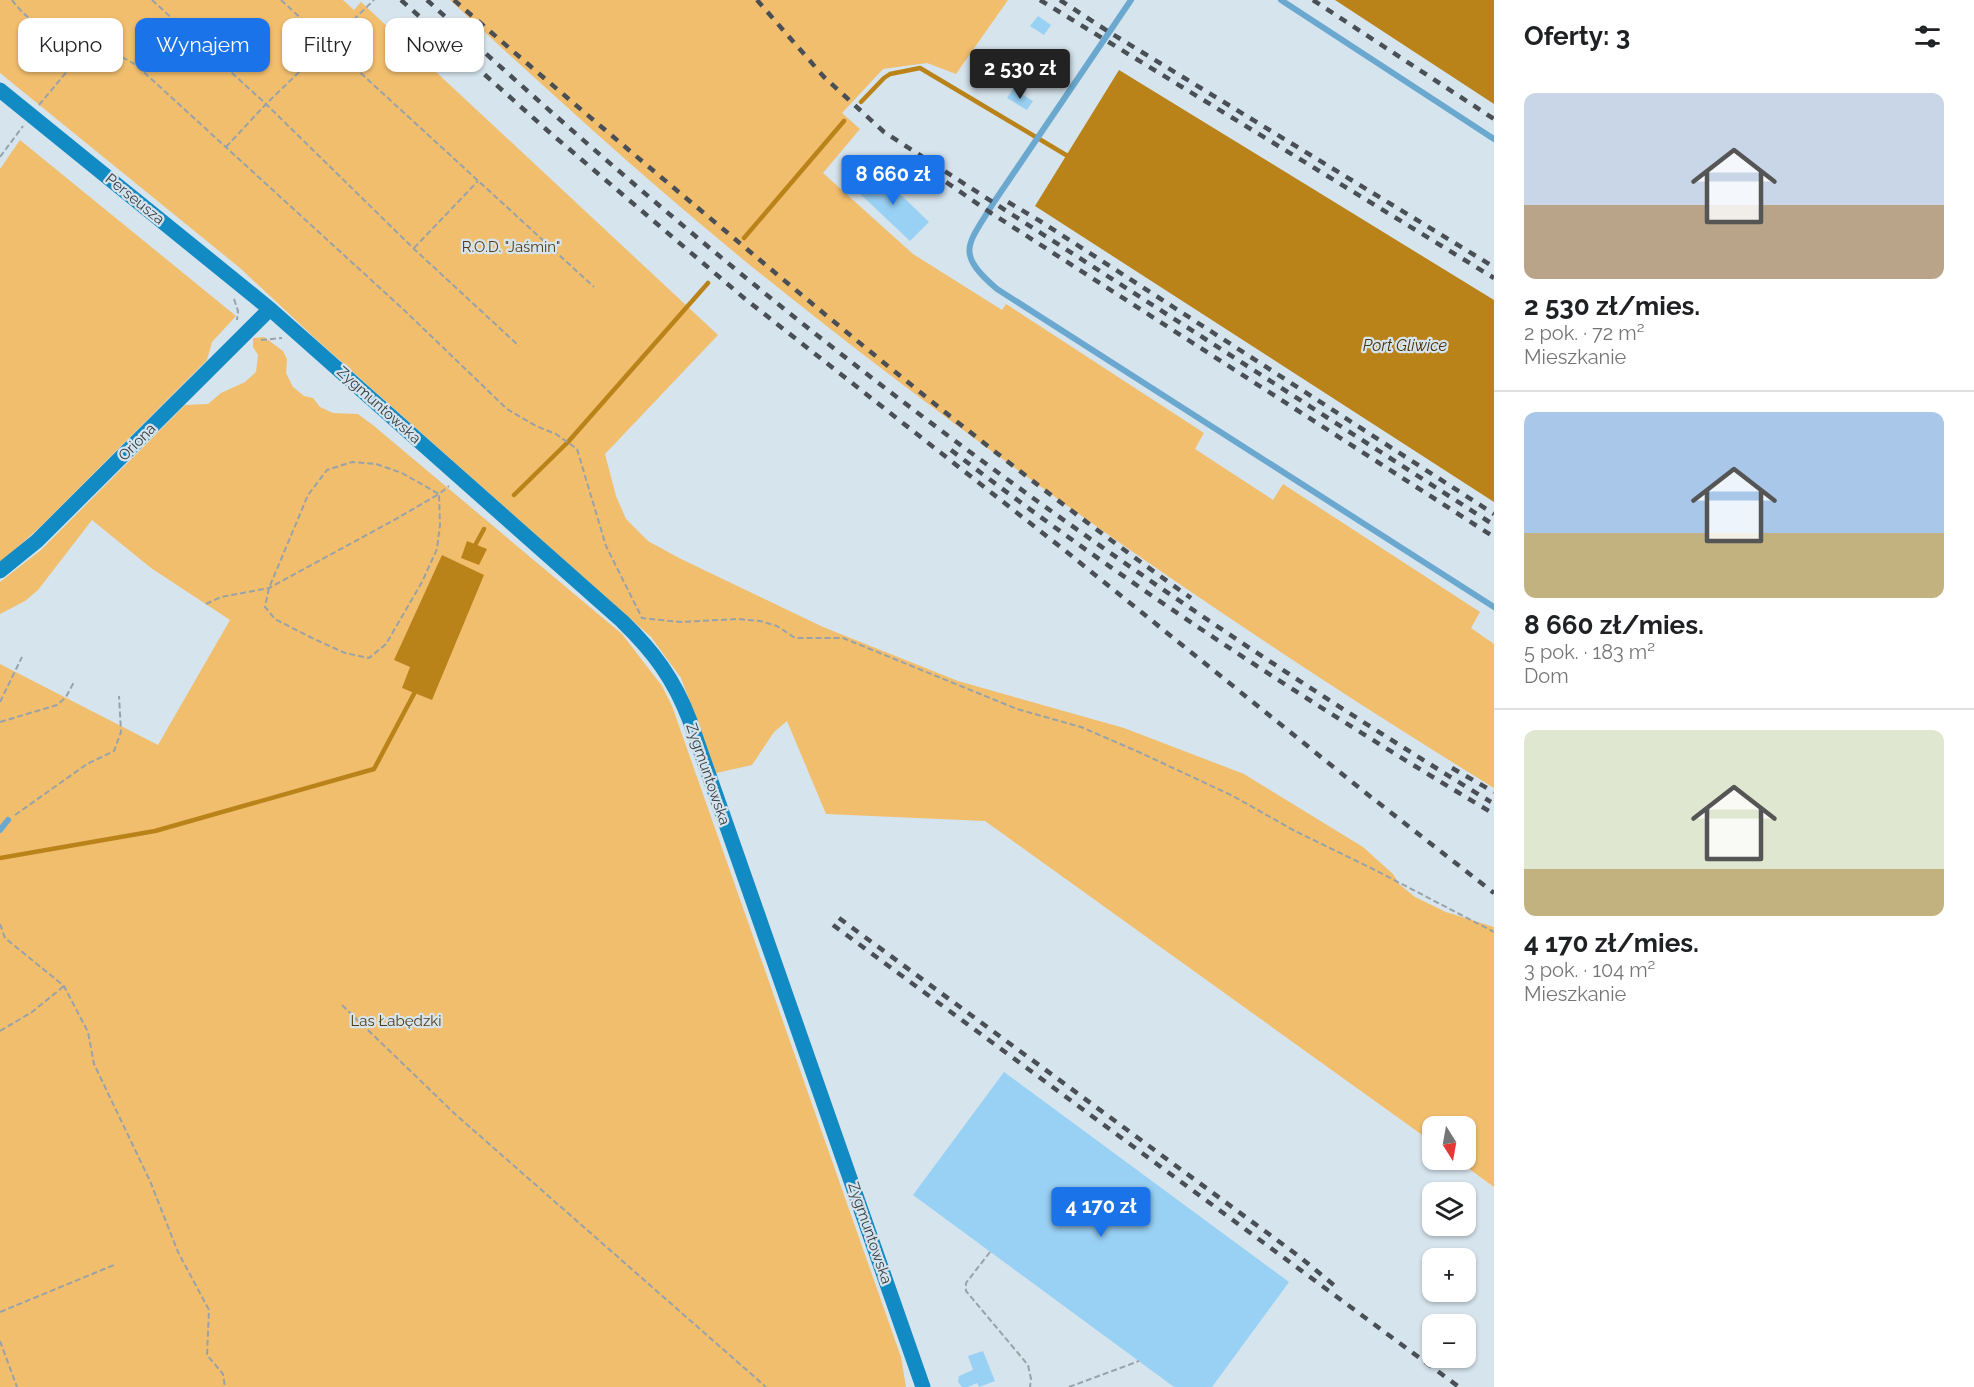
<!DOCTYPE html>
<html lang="pl">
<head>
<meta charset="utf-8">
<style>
  body { margin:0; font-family:Raleway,sans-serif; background:#f2f2f2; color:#202124; height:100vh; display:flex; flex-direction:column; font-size:22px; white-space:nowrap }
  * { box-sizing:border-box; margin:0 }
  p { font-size:20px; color:#757577 }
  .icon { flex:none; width:33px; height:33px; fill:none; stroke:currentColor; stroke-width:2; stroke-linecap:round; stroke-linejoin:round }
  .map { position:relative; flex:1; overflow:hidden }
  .details { display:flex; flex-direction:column; background:#fff; width:480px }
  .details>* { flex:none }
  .hud { position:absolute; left:18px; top:18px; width:570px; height:54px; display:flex; gap:12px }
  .needle { width:39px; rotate:169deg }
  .tools { position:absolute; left:1422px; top:1116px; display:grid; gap:12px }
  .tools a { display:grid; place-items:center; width:54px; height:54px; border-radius:12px; background:#fff; box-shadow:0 2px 4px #0004; font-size:30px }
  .price { position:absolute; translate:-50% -51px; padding:0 14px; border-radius:6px; background:#1a73e8; color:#fff; font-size:20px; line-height:39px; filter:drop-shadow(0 2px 3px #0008) }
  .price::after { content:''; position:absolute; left:50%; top:36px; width:18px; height:14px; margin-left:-9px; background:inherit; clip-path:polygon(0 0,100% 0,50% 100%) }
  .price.selected { background:#222; color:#fff }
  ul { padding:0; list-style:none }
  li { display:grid; align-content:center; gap:12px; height:318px; padding:0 30px }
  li+li { border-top:2px solid #e0e0e0 }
  li span { display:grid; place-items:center; height:186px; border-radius:12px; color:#555 }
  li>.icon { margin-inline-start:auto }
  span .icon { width:108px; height:108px; fill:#fffc; stroke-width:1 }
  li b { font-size:26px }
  h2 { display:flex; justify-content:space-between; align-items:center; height:72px; padding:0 30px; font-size:26px }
  .pill { padding:0 21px; border-radius:12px; background:#fff; box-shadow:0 2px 4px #0004; font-size:21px; line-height:54px }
  .pill.selected { background:#1a73e8; color:#fff }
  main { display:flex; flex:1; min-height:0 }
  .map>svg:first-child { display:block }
  .green { fill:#f1be6e }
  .water { fill:#ba831a }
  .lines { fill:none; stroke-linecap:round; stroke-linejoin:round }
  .stream { stroke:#ba831a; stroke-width:4.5 }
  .building { fill:#99d1f5 }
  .path { stroke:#98a2a9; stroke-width:2; stroke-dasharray:6 3; stroke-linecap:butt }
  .lane { stroke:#6ba8cf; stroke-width:6 }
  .secondary { stroke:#128ac3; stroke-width:15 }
  .rail { stroke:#494f54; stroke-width:4.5; stroke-dasharray:8 8; stroke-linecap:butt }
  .labels { text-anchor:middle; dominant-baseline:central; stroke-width:4.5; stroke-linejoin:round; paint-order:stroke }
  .street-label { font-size:15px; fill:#383d41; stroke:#d6e4ed }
  .park-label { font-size:15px; fill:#523b14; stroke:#d6e4ed }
  .water-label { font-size:16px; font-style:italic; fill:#483107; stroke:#d6e4ed }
</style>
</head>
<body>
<main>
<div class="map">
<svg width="1494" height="1387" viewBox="0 0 1494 1387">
  <rect width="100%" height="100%" fill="#d6e4ed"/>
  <!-- green -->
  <path class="green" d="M 0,0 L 343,0 L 354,10 L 361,2 L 718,335 L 605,454 L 616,496 L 626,519 L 648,541 L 679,558 L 823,627 L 958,681 L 1124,728 L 1244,774 L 1363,847 L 1393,874 L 1399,884 L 1415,897 L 1446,912 L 1494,927 L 1494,1187 L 1457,1160 L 1466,1160 L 1466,1126 L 1432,1126 L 1432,1142 L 985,821 L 826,814 L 787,721 L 774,732 L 752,765 L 716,773 L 681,678 L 651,637 L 318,341 L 240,268 L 0,73 Z
    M 450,0 L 1008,0 L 956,74 L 927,63 L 883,69 L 842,113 L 860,129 L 823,173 L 913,254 L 1002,310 L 1006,304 L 1204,433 L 1195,449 L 1273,500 L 1283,484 L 1480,612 L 1471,628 L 1494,644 L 1494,788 C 1236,629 986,456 751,266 C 647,181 548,91 450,0 Z
    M 20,140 L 236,316 L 212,342 L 207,360 L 40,527 L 0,563 L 0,169 Z
    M 264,337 L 283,351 L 287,359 L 286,373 L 293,387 L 304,396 L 313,398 L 320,407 L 333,413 L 358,414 L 374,426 L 622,634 L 662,686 L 672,706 L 901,1357 L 906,1387 L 0,1387 L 0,664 L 158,745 L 230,620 L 151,568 L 92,520 L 38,590 L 25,601 L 0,614 L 0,582 L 41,550 L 185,405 L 208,404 L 221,393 L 245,382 L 256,372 L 258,355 L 253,347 L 253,338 Z"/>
  <!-- water -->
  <path class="water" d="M 1335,0 L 1494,0 L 1494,104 Z
    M 1119,70 L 1494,300 L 1494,502 L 1035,206 Z
    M 467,541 L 487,549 L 479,565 L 461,558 Z
    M 442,555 L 484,575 L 432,700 L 402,688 L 410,667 L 394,660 Z"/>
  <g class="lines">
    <!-- stream -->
    <path class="stream" d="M 861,102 L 884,78 L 890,74 L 920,68 L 1066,155 L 1071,156
      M 744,238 L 844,121
      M 514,495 L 568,442 L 708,283
      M 473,549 L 484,529
      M 0,858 L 155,831 L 374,769 L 416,690"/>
  </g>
  <!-- building -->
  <path class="building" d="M 1038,16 L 1051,25 L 1044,35 L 1030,26 Z
    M 986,49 L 1004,62 L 991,79 L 974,66 Z
    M 1013,89 L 1033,101 L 1027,110 L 1007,98 Z
    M 876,171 L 929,222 L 910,241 L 857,191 Z
    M 1004,1072 L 1289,1282 L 1212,1387 L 1174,1387 L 913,1195 Z
    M 983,1351 L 995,1381 L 979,1387 L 977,1383 L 968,1387 L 962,1387 L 958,1382 L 959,1376 L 973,1370 L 968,1356 Z"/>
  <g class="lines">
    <!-- path -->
    <path class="path" d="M 12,0 C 17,6 22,13 28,17 C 60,41 103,44 136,65 L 404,310 L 507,409 L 536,426 L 556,434 L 577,449 L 606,546 L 642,618 L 680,622 L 738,619 L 760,621 L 777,626 L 795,638 L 843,638 L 1017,709 L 1081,727 L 1141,753 L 1233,796 L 1295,831 L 1373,869 L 1494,932
      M 152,0 L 266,104 L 413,248 L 519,346
      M 281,0 L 594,287
      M 39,105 L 89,45
      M 226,147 L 266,104 L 374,0
      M 0,157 L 23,126
      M 414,248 L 478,181
      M 234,299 L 238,311 L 237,320
      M 261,340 L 282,338
      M 206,604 L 221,597 L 269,588 L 396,519 L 439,494 L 440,525 L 437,549 L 422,582 L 386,644 L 369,658 L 345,653 L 310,637 L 275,619 L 265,607 L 269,588 L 308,495 L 327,470 L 352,462 L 376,464 L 402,473 L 439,494 L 449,486
      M 0,702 L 22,657
      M 0,722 L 57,705 L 66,697 L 74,682
      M 15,815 L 87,764 L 114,751 L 121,732 L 119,696
      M 0,924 L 5,938 L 64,986 L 88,1032 L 94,1064 L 150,1181 L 178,1252 L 209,1310 L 207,1355 L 223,1374 L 225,1387
      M 342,1005 L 455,1114 L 766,1387
      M 0,1031 L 32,1012 L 64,986
      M 990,1252 L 966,1283 L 966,1291 L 1028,1365 L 1031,1379 L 1030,1387
      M 0,1312 L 114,1265
      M 0,1341 L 17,1387
      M 1069,1387 L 1139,1361"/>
    <!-- lane -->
    <path class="lane" d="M 1131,0 L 994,202 C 968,245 954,252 997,289 L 1494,607
      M 1281,0 L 1494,139
      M 0,830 L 8,820"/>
    <!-- secondary -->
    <path class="secondary" d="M 0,90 L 270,309 L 622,621 C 654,652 674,679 690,721 L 923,1387
      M 0,571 L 37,541 L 270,309"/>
    <!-- rail -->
    <path class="rail" d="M 401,0 L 548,131 L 744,298 L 1063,549 L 1362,790 L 1494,893
      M 427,0 C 549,112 674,221 803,324 C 1022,498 1253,656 1491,802
      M 454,0 C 542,77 632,153 723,229 C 875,357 1028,483 1191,598
      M 757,0 L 824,77 L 884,132 L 1494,525
      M 1040,0 L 1494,278
      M 1060,0 L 1109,32 L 1494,267
      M 1313,0 L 1494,119
      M 933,173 L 988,211 L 1494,537
      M 1008,202 L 1040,221 L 1494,514
      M 951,450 C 1124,583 1307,702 1494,814
      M 1452,768 L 1494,792
      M 839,918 L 1300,1257 L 1335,1286
      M 833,925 L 1459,1387"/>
  </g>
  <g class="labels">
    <!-- street labels -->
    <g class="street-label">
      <text transform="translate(135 199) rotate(39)">Perseusza</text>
      <text transform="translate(379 405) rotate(42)">Zygmuntowska</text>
      <text transform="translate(137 442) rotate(-45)">Oriona</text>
      <text transform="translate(708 774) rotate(71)">Zygmuntowska</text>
      <text transform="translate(870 1233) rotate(71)">Zygmuntowska</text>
    </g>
    <!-- park labels -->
    <g class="park-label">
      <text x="511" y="247">R.O.D. "Jaśmin"</text>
      <text x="396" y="1021">Las Łabędzki</text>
    </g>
    <!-- water labels -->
    <g class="water-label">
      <text x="1405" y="345">Port Gliwice</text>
    </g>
  </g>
</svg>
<div class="tools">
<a><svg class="needle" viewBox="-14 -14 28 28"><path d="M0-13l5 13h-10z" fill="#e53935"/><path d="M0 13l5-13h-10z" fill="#757577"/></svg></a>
<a><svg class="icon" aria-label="layers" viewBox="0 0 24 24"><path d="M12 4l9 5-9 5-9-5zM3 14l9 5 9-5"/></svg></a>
<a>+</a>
<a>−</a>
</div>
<b class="price selected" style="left:1020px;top:100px">2 530 zł</b>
<b class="price" style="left:893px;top:206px">8 660 zł</b>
<b class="price" style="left:1101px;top:1238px">4 170 zł</b>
<div class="hud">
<a class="pill">Kupno</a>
<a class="pill selected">Wynajem</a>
<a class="pill">Filtry</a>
<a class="pill">Nowe</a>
</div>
</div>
<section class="details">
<h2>Oferty: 3<svg class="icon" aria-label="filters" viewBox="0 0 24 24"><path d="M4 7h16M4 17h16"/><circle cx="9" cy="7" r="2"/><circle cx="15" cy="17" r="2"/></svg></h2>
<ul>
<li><span style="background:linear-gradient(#c9d6e8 60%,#b9a48a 0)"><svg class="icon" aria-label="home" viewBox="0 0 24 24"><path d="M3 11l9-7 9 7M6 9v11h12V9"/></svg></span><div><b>2 530 zł/mies.</b><p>2 pok. · 72 m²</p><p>Mieszkanie</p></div></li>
<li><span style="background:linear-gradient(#a9c7e8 65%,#c2b280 0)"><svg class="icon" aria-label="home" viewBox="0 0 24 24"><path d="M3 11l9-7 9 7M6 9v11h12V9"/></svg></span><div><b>8 660 zł/mies.</b><p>5 pok. · 183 m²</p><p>Dom</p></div></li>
<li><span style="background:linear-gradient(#dfe7d0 75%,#c2b280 0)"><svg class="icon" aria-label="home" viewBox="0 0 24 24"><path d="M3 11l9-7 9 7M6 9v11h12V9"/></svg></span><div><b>4 170 zł/mies.</b><p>3 pok. · 104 m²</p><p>Mieszkanie</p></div></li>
</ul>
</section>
</main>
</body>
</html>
